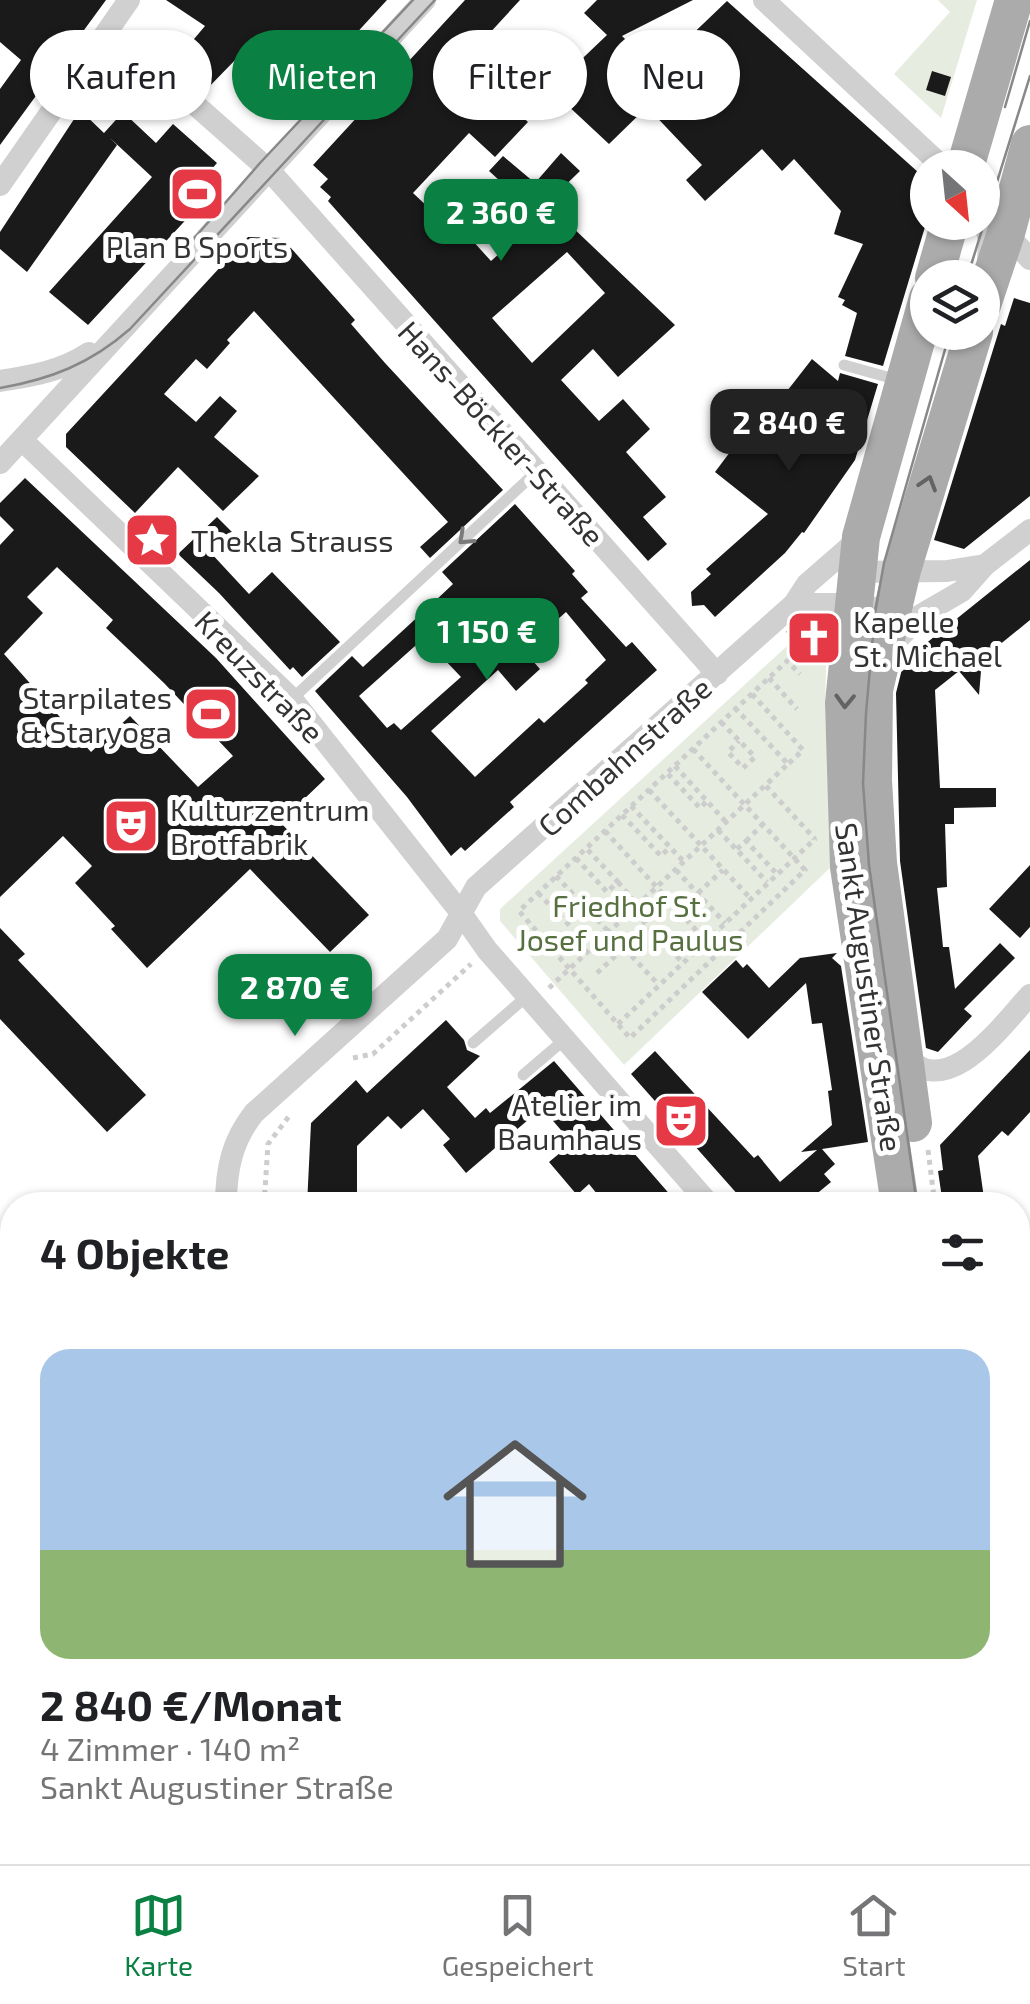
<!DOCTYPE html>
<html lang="de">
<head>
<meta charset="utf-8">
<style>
  body { margin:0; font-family:"Exo 2",sans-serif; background:#f2f2f2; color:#202124; height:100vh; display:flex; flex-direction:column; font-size:38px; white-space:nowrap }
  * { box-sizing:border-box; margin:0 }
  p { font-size:32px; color:#757577 }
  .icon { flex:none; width:55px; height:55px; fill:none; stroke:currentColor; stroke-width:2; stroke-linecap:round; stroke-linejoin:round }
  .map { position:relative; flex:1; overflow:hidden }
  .side { position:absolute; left:0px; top:1192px; width:1030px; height:672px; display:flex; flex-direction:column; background:#fff; border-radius:40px 40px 0 0; box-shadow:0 2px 8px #0004 }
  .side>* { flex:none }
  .top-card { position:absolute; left:30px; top:30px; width:970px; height:90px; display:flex; gap:20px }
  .needle { width:65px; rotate:153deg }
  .controls { position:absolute; left:910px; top:150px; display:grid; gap:20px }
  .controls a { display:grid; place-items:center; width:90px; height:90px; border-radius:50%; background:#fff; box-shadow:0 2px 8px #0004; font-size:50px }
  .price { position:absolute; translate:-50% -85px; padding:0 22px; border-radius:20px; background:#0b8043; color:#fff; font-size:32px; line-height:65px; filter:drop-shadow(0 2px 5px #0008) }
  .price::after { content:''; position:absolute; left:50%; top:60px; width:30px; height:22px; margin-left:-15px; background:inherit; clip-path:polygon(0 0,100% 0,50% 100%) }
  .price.active { background:#222; color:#fff }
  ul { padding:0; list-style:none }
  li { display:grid; align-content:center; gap:20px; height:530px; padding:0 40px }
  li span { display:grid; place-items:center; height:310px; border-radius:30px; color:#555 }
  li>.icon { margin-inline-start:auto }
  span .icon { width:180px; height:180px; fill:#fffc; stroke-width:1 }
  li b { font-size:42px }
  h2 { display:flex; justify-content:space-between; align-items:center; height:120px; padding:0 40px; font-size:42px }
  .tag { padding:0 35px; border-radius:45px; background:#fff; box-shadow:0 2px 8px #0004; font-size:35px; line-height:90px }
  .tag.active { background:#0b8043; color:#fff }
  .dock { display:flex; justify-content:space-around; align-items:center; height:140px; border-top:2px solid #e0e0e0; background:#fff; font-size:28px; color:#757577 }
  .dock a { display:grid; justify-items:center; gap:5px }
  .dock .active { color:#0b8043 }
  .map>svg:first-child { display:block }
  .green { fill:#e6ecdf }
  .building { fill:#1a1a1a; fill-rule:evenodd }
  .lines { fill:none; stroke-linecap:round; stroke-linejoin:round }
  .path { stroke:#cdcdcd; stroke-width:5; stroke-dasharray:5 5; stroke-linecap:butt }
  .service { stroke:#d0d0d0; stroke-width:11 }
  .minor { stroke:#d0d0d0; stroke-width:22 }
  .secondary { stroke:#bdbdbd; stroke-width:32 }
  .primary { stroke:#ababab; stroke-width:38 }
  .tram { stroke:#888; stroke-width:2.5 }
  .oneway { stroke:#636363 }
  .oneway2 { stroke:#7a7a7a }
  .labels { text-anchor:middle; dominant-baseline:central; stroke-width:10; stroke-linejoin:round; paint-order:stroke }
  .poi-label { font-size:30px; fill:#333; stroke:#fff; text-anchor:start }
  .street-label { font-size:30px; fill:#333; stroke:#fff }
  .park-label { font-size:30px; fill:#56703f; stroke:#fff }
</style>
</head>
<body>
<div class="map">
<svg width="1030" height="1864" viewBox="0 0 1030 1864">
  <rect width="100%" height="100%" fill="#fff"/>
  <!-- green -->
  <path class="green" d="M 938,0 L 977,0 L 941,118 L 894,74 L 950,12 Z
    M 811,624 L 827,631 L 825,709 L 833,865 L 624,1065 L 500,921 L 500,909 Z"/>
  <!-- building -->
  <path class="building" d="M 0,0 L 106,0 L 0,145 L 0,89 L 21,60 L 0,42 Z
    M 166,0 L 387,0 L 292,103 L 240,55 L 204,92 L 172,65 L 205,26 Z
    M 465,0 L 520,0 L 463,62 L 528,122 L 495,157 L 469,133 L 413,193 L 446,224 L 452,218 L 491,261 L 534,223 L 515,203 L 520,199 L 489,171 L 503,156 L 535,183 L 561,153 L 580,171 L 547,203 L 675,325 L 618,377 L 593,349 L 561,380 L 599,421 L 623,399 L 650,429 L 626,452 L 666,497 L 643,517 L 667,544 L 648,561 L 328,201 L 331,197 L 320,187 L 328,179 L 313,165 ZM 567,252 L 605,293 L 532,363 L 492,318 Z
    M 597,0 L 693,0 L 622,36 L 656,69 L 727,1 L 928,181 L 928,217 L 883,366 L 845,356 L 857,313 L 842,305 L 845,300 L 838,297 L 863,244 L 834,234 L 841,211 L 794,159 L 782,171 L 762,149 L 705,201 L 686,180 L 702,165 L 647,107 L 609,144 L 535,75 L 549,61 L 564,76 L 607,35 L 584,13 Z
    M 932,71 L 951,77 L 945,96 L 926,90 Z
    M 80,110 L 104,133 L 123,112 L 156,143 L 173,124 L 217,163 L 210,171 L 222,181 L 88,325 L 49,292 L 152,177 L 110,138 L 117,145 L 27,272 L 0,249 L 0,232 Z
    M 248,237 L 282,238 L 355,320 L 351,324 L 385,363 L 503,490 L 430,558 L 420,547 L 448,522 L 254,311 L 227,340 L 230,343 L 207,369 L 196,359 L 164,394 L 196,422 L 220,396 L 237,411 L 214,437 L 259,476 L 223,511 L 178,467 L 135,513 L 66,447 L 66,434 Z
    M 1014,298 L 1030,303 L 1030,496 L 964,549 L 934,540 L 1001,324 L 1005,326 Z
    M 812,359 L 838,381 L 840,373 L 878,384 L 855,460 L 804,533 L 802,532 L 785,553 L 715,617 L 704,605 L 692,606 L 691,592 L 711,574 L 706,569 L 768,514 L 715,472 L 736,444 L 742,449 Z
    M 25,478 L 216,658 L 325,779 L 280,822 L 369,915 L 330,952 L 250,869 L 147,968 L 111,929 L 115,926 L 75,883 L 92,866 L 63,836 L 0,897 L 0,545 L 14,530 L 0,516 L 0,503 ZM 57,567 L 113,620 L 106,628 L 164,683 L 233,756 L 198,787 L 130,716 L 91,752 L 4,654 L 43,613 L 27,597 Z
    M 515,504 L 575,571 L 572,574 L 588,592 L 581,598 L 626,647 L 632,642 L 657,670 L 510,802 L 514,807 L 465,851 L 461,847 L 451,856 L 407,797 L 315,691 L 352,656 L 363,667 L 434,602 L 453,584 L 442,572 ZM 566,612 L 606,660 L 585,680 L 588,683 L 544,723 L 539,718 L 475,777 L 431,731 L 498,670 L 516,691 L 540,669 L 523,650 ZM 424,638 L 461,677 L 401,730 L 394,723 L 387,728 L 359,696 Z
    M 217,517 L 232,532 L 210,552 L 249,594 L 272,572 L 340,642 L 302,677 L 293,667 L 290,670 L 219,593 L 178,554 Z
    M 1030,560 L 1030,620 L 982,659 L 979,695 L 959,671 L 935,690 L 940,788 L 996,788 L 996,807 L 954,808 L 954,824 L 945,824 L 947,887 L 937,888 L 943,947 L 949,947 L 955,989 L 1000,943 L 1015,958 L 964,1009 L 972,1016 L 938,1052 L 926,1048 L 900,861 L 896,693 L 904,661 Z
    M 799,619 L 827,631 L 826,653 L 786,632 Z
    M 1030,865 L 1030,927 L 1020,938 L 989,909 Z
    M 0,928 L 25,954 L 18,960 L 146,1095 L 107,1132 L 0,1019 Z
    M 837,953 L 832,958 L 841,966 L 868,1142 L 822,1149 L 835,1164 L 824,1174 L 831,1182 L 803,1205 L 776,1205 L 767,1193 L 754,1205 L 747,1205 L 631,1074 L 655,1051 L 754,1158 L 758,1155 L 780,1182 L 773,1188 L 817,1150 L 801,1152 L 832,1125 L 828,1091 L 832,1090 L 822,1023 L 812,1024 L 806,983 L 748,1039 L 702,992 L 736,960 L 743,968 L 747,964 L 769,988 L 800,958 Z
    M 446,1020 L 464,1040 L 467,1050 L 480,1056 L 447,1087 L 475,1118 L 486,1108 L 490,1113 L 554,1061 L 679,1205 L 606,1205 L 589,1184 L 577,1195 L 549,1162 L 572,1143 L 542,1108 L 466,1173 L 443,1145 L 450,1139 L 423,1109 L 401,1129 L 388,1116 L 357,1146 L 357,1205 L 307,1205 L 311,1123 L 356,1080 L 367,1093 Z
    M 1030,1050 L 1030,1112 L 1008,1136 L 1002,1131 L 978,1156 L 985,1205 L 943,1205 L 938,1171 L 943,1170 L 940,1145 Z"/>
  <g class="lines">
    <!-- path -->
    <path class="path" d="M 769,678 L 797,709
      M 752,694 L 803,750 L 788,764
      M 721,722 L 755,757 L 743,768 L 728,752 L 739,741
      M 693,749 L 805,870 L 630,1038 L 519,911 L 787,661 L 800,674
      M 675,766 L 726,822
      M 668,774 L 700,808 L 707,801
      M 766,786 L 815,839
      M 649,790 L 751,899
      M 631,806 L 684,862
      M 622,815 L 661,856 L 670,847
      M 718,830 L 767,882
      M 605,831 L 718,954
      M 746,841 L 763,824
      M 737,849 L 746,841 L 777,874
      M 576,858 L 607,892 L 618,882 L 586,848
      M 676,870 L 725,923
      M 556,876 L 659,985
      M 618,882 L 637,905
      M 538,893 L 570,926
      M 698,893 L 723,870
      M 668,900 L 644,922 L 683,963
      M 597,973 L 624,948
      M 549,988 L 788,764 L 736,709
      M 618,1024 L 816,838
      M 353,1058 L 373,1054 L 471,964
      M 928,1150 L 935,1205
      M 264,1205 L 268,1144 L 290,1115
      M 0,1400 L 12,1408
      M 1018,1521 L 1030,1514
      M 1018,1550 L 1030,1542
      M 362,1864 L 378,1852"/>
    <!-- service -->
    <path class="service" d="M 844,365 L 898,380
      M 292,699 L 536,472
      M 473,1043 L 526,997
      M 523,1075 L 564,1040
      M 113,1852 L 117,1864
      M 12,1864 L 39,1852"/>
    <!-- minor -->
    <path class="minor" d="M 764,0 L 944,168
      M 107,35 L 165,78 L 269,170 L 717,674
      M 0,185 L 129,0
      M 982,214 L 989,239 L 988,261
      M 1006,233 L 1030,259
      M 0,381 C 32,376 62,371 89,353
      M 22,440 L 292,699 L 461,913 L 487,950 L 710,1205
      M 0,463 L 425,0
      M 849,572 L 947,571 L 985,565
      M 794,604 L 852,604 L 904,613
      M 889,649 L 919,616 L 962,591 L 985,565 L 1030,530
      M 904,1054 C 946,1105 1002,1025 1030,995
      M 226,1205 C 226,1169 232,1141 254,1113 L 447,939 L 476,887 L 794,604 L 807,584 L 861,537"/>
    <!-- secondary -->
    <path class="secondary" d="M 0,1546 L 12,1555
      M 1018,1819 L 1030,1826
      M 803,1852 L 821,1864
      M 976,1852 L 1023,1864"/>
    <!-- primary -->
    <path class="primary" d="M 965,168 L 1014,0
      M 934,278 L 950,222
      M 982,305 L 1006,233 L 1030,144
      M 913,1123 L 878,863 L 873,781 L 874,690 L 902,570 L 974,332
      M 900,1205 L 849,867 L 844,703 L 861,537 L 928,298
      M 869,1852 L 870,1864
      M 939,1852 L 939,1864"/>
    <!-- tram -->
    <path class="tram" d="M 1005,107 L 1030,21
      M 183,251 L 260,163 L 413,0
      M 967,278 L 1030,76
      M 0,388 C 51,379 90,364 130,329 L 435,0
      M 917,1205 L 869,865 L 863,783 L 866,713 L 875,613 L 884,563 L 950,332
      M 902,1852 L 902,1864"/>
  </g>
  <!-- one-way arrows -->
  <defs><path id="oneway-chevron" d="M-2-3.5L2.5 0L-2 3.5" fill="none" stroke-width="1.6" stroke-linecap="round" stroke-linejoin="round" transform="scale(2.5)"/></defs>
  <g class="oneway">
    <use href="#oneway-chevron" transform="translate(928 483) rotate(-73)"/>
    <use href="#oneway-chevron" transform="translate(845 701) rotate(92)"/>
  </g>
  <use class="oneway2" href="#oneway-chevron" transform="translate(465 538) rotate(137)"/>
  <!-- icons -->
  <defs>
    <g id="stadium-square" transform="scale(2.875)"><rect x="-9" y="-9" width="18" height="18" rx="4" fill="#e63946" stroke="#fff"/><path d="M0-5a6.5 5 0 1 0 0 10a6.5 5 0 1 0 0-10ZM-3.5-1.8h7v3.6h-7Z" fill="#fff"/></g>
    <g id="sight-square" transform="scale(2.875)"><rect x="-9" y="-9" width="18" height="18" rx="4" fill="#e63946" stroke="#fff"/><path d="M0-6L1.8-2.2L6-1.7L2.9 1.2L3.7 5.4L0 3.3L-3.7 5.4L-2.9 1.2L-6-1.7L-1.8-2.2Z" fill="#fff"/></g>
    <g id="church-square" transform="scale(2.875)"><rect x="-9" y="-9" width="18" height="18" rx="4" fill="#e63946" stroke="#fff"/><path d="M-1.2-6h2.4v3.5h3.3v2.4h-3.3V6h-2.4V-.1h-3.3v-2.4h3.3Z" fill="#fff"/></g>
    <g id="theatre-square" transform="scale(2.875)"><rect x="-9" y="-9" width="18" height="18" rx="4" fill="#e63946" stroke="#fff"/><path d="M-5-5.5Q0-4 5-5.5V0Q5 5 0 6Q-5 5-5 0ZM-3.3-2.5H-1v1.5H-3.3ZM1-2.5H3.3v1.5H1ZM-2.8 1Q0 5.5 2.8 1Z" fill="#fff"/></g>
  </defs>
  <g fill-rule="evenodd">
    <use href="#stadium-square" x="197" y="194"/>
    <use href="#sight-square" x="152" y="540"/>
    <use href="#church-square" x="814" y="638"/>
    <use href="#stadium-square" x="211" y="714"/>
    <use href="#theatre-square" x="131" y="826"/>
    <use href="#theatre-square" x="681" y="1121"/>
  </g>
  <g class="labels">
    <!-- poi labels -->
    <g class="poi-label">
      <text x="197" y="246" text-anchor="middle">Plan B Sports</text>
      <text x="191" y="540">Thekla Strauss</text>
      <text x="853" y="621">Kapelle<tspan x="853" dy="34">St. Michael</tspan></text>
      <text x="172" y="697" text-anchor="end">Starpilates<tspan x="172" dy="34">&amp; Staryoga</tspan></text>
      <text x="170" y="809">Kulturzentrum<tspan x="170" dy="34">Brotfabrik</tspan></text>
      <text x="642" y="1104" text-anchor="end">Atelier im<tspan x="642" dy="34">Baumhaus</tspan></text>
    </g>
    <!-- street labels -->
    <g class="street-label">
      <text transform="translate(502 433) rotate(48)">Hans-Böckler-Straße</text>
      <text transform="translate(260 676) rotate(46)">Kreuzstraße</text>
      <text transform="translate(624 756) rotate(-42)">Combahnstraße</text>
      <text transform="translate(870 987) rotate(82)">Sankt Augustiner Straße</text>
    </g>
    <!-- park labels -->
    <g class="park-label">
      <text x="630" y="905">Friedhof St.<tspan x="630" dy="34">Josef und Paulus</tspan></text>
    </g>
  </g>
</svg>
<div class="controls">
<a><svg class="needle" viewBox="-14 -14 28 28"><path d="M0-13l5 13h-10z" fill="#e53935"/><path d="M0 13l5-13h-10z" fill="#757577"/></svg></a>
<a><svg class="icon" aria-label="layers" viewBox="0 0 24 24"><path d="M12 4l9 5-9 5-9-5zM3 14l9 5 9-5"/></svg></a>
</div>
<b class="price" style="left:501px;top:264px">2 360 €</b>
<b class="price active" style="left:789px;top:474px">2 840 €</b>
<b class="price" style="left:487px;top:683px">1 150 €</b>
<b class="price" style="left:295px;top:1039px">2 870 €</b>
<div class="top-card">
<a class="tag">Kaufen</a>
<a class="tag active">Mieten</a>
<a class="tag">Filter</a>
<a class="tag">Neu</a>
</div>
<section class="side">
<h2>4 Objekte<svg class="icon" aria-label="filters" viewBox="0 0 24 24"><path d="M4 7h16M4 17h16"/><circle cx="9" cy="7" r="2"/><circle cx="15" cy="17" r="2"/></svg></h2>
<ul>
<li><span style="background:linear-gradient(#a9c7e8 65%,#8fb573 0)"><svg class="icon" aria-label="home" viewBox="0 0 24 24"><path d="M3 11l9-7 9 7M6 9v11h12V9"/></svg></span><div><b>2 840 €/Monat</b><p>4 Zimmer · 140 m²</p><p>Sankt Augustiner Straße</p></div></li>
</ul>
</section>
</div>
<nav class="dock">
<a class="active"><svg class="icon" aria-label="map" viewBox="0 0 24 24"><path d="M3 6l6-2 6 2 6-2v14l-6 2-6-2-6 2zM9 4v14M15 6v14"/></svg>Karte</a>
<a><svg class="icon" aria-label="saved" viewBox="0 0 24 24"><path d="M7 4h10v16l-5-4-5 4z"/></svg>Gespeichert</a>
<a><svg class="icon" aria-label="home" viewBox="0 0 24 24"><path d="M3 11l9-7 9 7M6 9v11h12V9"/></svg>Start</a>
</nav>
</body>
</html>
